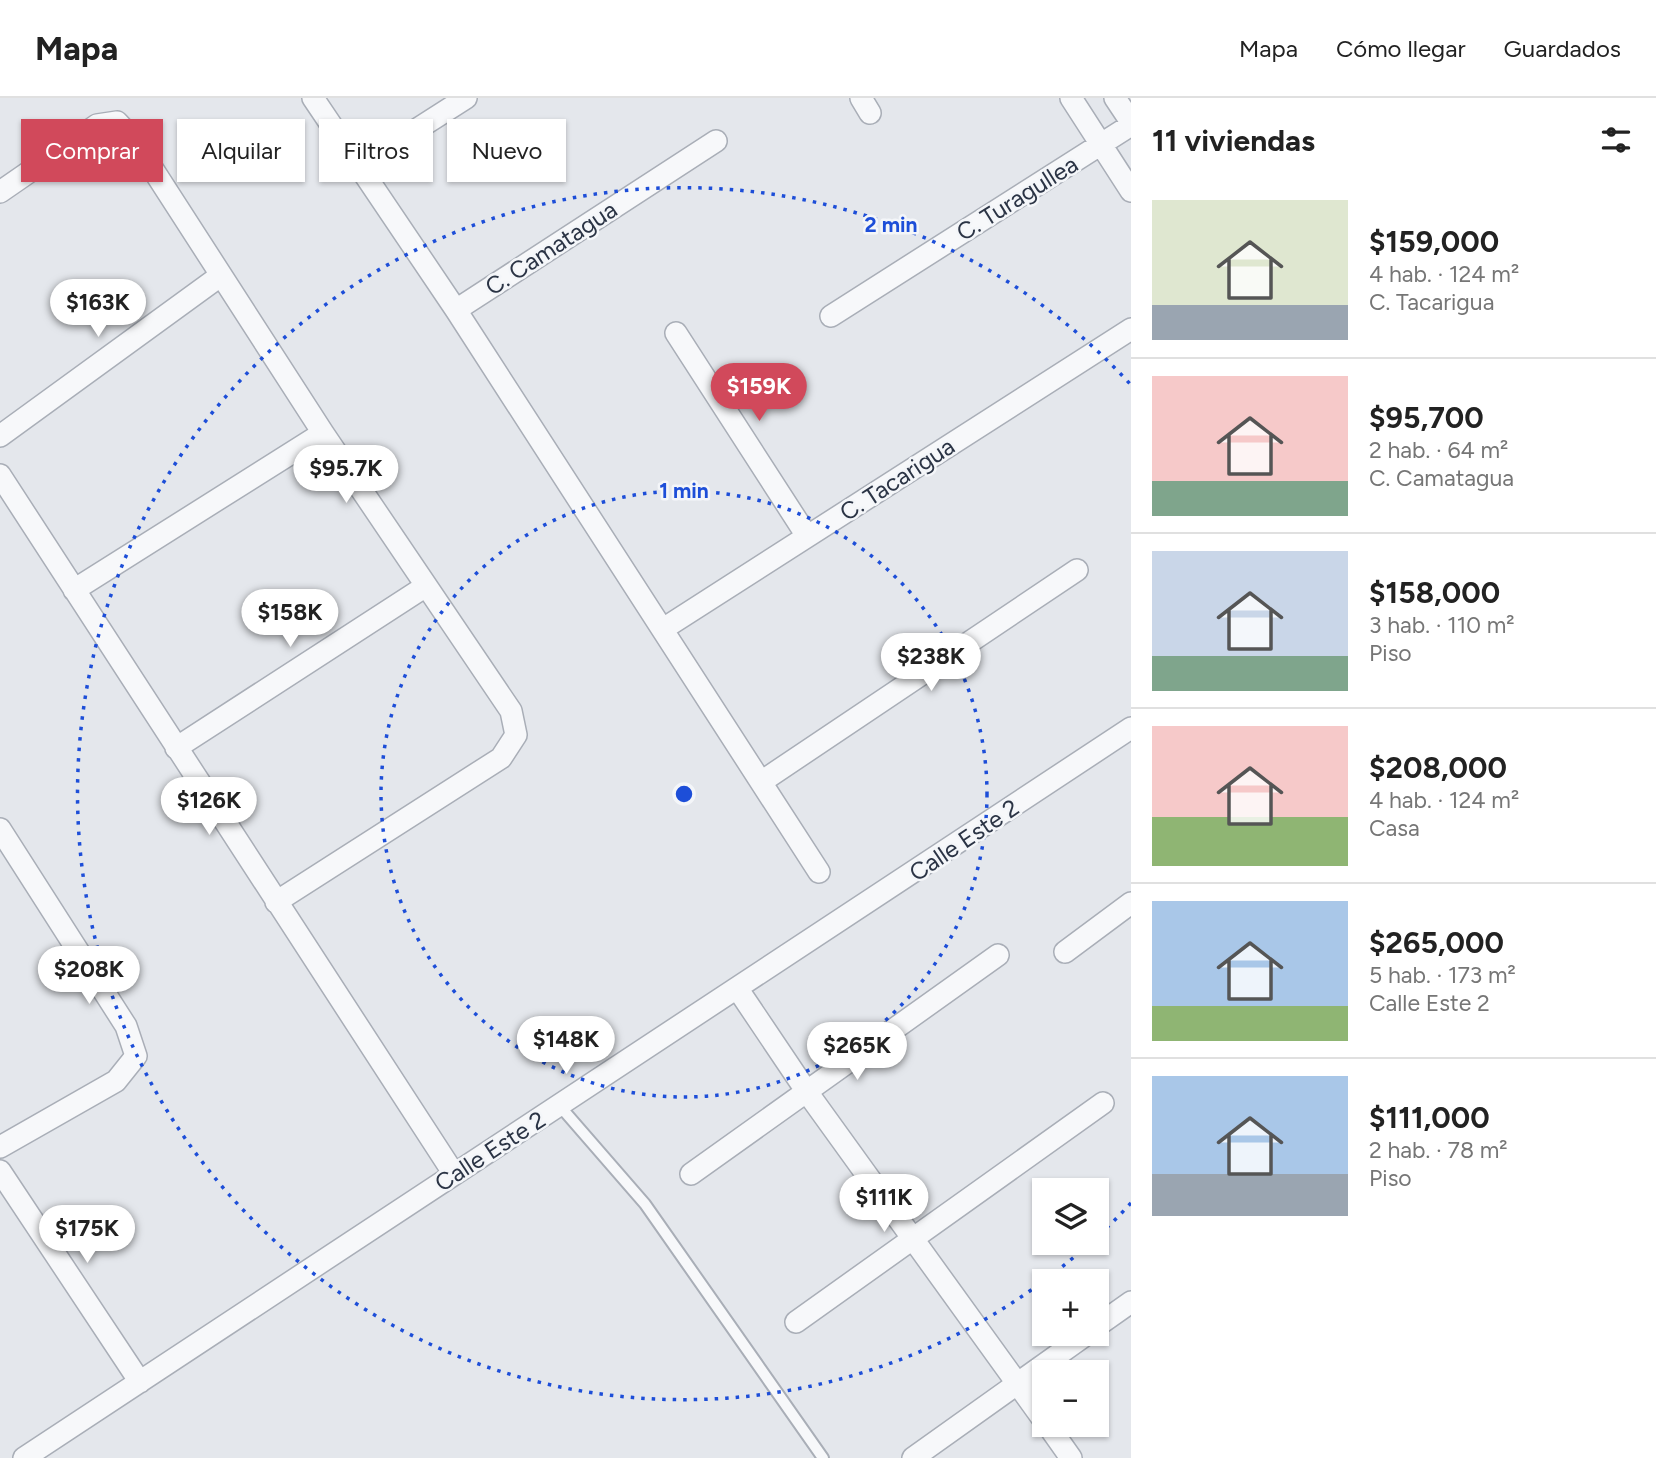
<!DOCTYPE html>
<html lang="es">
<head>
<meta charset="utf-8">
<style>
  body { margin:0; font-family:Figtree,sans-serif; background:#f6f6f6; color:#222; height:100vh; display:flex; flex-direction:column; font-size:26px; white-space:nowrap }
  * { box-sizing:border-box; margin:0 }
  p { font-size:23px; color:#767676 }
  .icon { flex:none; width:38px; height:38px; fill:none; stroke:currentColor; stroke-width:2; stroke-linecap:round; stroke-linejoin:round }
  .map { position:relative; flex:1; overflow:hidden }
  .details { display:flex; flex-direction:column; background:#fff; width:525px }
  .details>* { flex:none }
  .top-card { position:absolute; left:21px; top:21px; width:665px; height:63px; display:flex; gap:14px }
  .fabs { position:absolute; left:1032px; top:1080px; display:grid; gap:14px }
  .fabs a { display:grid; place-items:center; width:77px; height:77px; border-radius:0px; background:#fff; box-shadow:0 2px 5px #0004; font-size:35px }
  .price { position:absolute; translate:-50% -60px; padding:0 16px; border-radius:24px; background:#fff; color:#222; font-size:23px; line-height:46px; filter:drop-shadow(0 2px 4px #0008) }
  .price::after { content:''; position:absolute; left:50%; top:42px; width:21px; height:16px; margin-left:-10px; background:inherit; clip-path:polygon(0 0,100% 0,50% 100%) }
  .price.selected { background:#d1495b; color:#fff }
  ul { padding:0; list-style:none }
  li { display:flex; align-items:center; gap:21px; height:175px; padding:0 21px }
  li+li { border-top:2px solid #e0e0e0 }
  li span { display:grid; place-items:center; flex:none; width:196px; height:140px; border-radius:0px; color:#555 }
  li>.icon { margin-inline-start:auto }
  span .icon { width:84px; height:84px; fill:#fffc; stroke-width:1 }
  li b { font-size:30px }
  h2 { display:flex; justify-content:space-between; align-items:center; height:84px; padding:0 21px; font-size:30px }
  .chip { padding:0 24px; border-radius:0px; background:#fff; box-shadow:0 2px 5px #0004; font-size:24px; line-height:63px }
  .chip.selected { background:#d1495b; color:#fff }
  header { display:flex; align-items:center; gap:42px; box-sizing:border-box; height:98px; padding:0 35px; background:#fff; border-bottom:2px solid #e0e0e0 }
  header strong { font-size:33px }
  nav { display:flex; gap:38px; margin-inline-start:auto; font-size:24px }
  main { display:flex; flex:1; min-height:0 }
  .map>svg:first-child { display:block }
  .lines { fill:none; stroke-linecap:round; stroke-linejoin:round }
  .service-casing { stroke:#a9aeb7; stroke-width:14 }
  .minor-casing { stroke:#a9aeb7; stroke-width:24 }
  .service { stroke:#f7f8fa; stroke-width:10 }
  .minor { stroke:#f7f8fa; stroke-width:21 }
  .ring { fill:none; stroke:#1d4ed8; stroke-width:3.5; stroke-dasharray:3.5 7 }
  .labels { text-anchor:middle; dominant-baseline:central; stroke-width:5; stroke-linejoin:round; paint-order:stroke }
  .street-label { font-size:24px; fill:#2b3445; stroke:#f4f6f9 }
  .centre { fill:#1d4ed8; stroke:#f4f6f9; stroke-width:3.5 }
  .ring-label { font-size:21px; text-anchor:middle; font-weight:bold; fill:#1d4ed8; stroke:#f4f6f9; stroke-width:5; stroke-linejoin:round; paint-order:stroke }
</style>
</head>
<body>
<header>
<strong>Mapa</strong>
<nav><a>Mapa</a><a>Cómo llegar</a><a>Guardados</a></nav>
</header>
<main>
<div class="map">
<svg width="1131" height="1360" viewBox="0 0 1131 1360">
  <rect width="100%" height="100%" fill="#e4e7ec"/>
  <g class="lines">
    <!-- service casing -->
    <g class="service-casing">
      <path id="service" d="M 559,1007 L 645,1106 L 823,1360"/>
    </g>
    <!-- minor casing -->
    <g class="minor-casing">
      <path id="minor" d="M 313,0 L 456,212 L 819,774
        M 861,0 L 870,15
        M 1071,0 L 1131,93
        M 1115,0 L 1131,24
        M 361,67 L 466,0
        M 0,94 L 97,27 L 117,24 L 134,42 L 323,335 L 511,613 L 516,637 L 501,660 L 276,804
        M 456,212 L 716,43
        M 831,218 L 1131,27
        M 676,235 L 807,438
        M 0,338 L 220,178
        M 0,377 L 454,1076
        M 74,492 L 323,335
        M 663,531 L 1131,231
        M 176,650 L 426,488
        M 761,684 L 1077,472
        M 0,731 L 126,928 L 136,958 L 116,983 L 0,1049
        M 1065,854 L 1131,805
        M 737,890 L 807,994 L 1045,1324
        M 0,1073 L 140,1284
        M 691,1076 L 998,857
        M 796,1224 L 1103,1005
        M 1097,1228 L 1131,1204
        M 1047,1326 L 1071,1360
        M 24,1360 L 1131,630
        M 913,1360 L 1087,1236"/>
    </g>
    <!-- service -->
    <use href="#service" class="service"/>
    <!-- minor -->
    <use href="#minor" class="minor"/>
  </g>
  <!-- distance rings -->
  <g class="ring">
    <circle cx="684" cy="696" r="303"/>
    <path d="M1131 1105A606 606 0 0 1 1097 1139M1089 1146A606 606 0 1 1 1131 287"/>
  </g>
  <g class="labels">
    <!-- street labels -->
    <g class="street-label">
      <text transform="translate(1017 100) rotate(-32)">C. Turagullea</text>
      <text transform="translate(551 150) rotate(-33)">C. Camatagua</text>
      <text transform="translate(897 381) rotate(-33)">C. Tacarigua</text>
      <text transform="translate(964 742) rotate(-34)">Calle Este 2</text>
      <text transform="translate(490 1053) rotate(-33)">Calle Este 2</text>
    </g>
  </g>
  <circle cx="684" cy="696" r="10" class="centre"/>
  <g class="ring-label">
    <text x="891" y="134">2 min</text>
    <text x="684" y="400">1 min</text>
  </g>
</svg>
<div class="fabs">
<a><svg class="icon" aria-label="layers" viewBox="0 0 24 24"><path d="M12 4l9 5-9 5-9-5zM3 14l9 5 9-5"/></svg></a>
<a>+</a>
<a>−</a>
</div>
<b class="price" style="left:98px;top:241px">$163K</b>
<b class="price selected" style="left:759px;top:325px">$159K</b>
<b class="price" style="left:346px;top:407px">$95.7K</b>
<b class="price" style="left:290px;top:551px">$158K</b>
<b class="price" style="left:931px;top:595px">$238K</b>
<b class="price" style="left:209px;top:739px">$126K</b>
<b class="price" style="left:89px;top:908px">$208K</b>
<b class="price" style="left:566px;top:978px">$148K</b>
<b class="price" style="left:857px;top:984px">$265K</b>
<b class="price" style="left:884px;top:1136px">$111K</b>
<b class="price" style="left:87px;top:1167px">$175K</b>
<div class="top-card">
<a class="chip selected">Comprar</a>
<a class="chip">Alquilar</a>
<a class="chip">Filtros</a>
<a class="chip">Nuevo</a>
</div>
</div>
<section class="details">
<h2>11 viviendas<svg class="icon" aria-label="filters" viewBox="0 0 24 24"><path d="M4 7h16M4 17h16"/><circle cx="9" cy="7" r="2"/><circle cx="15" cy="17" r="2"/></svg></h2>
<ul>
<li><span style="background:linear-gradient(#dfe7d0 75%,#9aa5b1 0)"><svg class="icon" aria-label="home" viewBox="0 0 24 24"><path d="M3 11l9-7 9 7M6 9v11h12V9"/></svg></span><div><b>$159,000</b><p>4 hab. · 124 m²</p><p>C. Tacarigua</p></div></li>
<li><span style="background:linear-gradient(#f6c9c9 75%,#7fa58c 0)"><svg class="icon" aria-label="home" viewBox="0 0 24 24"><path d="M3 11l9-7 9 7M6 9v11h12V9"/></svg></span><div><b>$95,700</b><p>2 hab. · 64 m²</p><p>C. Camatagua</p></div></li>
<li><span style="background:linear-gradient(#c9d6e8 75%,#7fa58c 0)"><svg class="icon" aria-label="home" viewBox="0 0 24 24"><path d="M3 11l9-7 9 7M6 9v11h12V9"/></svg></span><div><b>$158,000</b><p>3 hab. · 110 m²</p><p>Piso</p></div></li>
<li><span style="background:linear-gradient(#f6c9c9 65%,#8fb573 0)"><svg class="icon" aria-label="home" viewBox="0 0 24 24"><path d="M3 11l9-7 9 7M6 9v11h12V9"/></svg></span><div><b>$208,000</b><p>4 hab. · 124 m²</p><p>Casa</p></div></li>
<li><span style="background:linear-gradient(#a9c7e8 75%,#8fb573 0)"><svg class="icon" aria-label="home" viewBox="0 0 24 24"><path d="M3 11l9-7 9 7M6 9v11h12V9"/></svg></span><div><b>$265,000</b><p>5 hab. · 173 m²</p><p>Calle Este 2</p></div></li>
<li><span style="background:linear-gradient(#a9c7e8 70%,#9aa5b1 0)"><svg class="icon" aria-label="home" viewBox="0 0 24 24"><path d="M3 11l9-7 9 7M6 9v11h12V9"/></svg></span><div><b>$111,000</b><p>2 hab. · 78 m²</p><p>Piso</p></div></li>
</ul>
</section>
</main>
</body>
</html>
